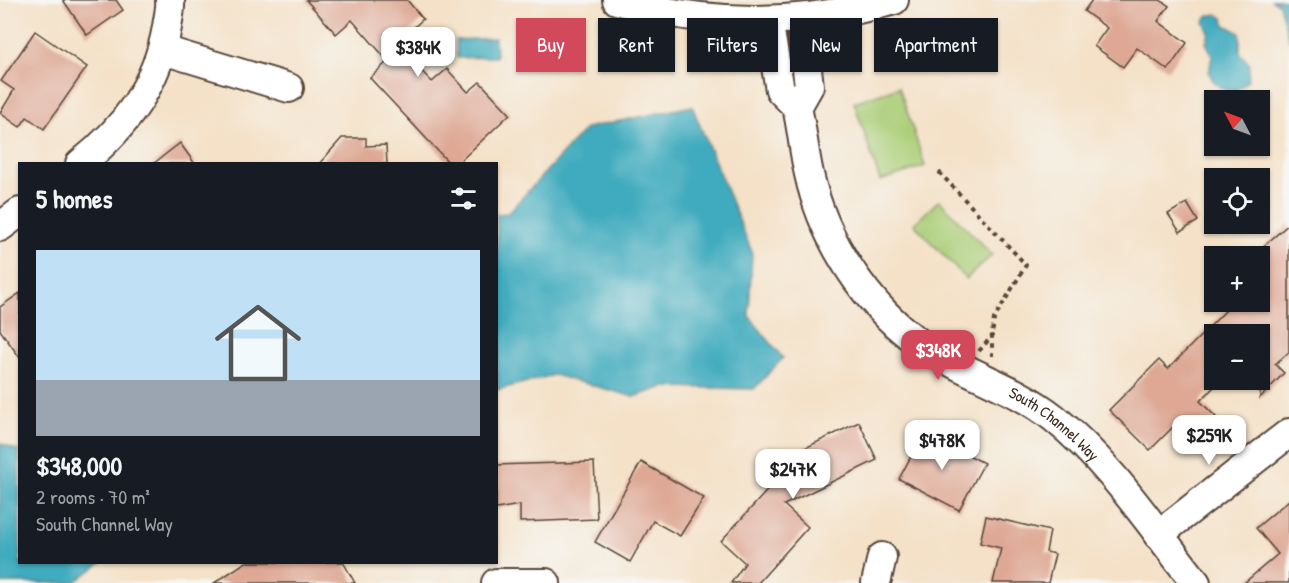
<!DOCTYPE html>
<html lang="en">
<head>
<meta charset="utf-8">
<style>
  body { margin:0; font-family:"Patrick Hand",sans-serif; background:#242831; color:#f1f3f6; height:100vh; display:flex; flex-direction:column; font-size:22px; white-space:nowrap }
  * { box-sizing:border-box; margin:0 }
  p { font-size:20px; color:#9ea1a6 }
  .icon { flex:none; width:33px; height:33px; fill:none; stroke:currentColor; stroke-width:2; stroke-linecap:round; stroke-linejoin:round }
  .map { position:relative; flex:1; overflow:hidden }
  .drawer { position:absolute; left:18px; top:162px; width:480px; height:402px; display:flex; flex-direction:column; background:#171b24; border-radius:0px; box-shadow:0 2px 4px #0004 }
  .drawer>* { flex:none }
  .guide { position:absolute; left:516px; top:18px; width:570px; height:54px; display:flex; gap:12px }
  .needle { width:39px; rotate:311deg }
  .controls { position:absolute; left:1204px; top:90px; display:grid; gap:12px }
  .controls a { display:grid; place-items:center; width:66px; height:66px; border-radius:0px; background:#171b24; box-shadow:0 2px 4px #0004; font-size:30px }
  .price { position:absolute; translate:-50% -51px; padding:0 14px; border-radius:12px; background:#fff; color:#222; font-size:20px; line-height:39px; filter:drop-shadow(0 2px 3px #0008) }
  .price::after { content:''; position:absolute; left:50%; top:36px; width:18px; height:14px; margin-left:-9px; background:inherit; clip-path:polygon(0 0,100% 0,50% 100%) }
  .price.active { background:#d1495b; color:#fff }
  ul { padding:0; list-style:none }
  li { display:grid; align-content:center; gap:12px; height:318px; padding:0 18px }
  li span { display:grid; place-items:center; height:186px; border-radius:0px; color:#555 }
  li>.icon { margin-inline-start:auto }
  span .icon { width:108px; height:108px; fill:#fffc; stroke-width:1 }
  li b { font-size:26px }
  h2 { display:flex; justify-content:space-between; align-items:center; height:72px; padding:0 18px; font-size:26px }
  .chip { padding:0 21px; border-radius:0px; background:#171b24; box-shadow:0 2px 4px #0004; font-size:21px; line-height:54px }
  .chip.active { background:#d1495b; color:#fff }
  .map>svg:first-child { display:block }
  .green { fill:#abce78; stroke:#737c4b; stroke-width:1.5 }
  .water { fill:#3fabbe; stroke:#3d6a6e; stroke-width:1.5 }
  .building { fill:#dea894 }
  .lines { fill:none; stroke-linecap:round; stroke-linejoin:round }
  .minor-casing { stroke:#574537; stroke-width:32 }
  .path { stroke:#574537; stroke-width:4; stroke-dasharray:4.5 4.5; stroke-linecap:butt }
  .minor { stroke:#fff; stroke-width:28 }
  .labels { text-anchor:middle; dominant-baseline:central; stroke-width:5; stroke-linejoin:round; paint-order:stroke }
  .street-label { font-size:16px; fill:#3b2a1e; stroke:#f6f6f2 }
</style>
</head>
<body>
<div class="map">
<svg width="1289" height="583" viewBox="0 0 1289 583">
  <rect width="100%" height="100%" fill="#f6f6f2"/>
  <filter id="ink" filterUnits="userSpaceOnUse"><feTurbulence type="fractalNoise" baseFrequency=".0167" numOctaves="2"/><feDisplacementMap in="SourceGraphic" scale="12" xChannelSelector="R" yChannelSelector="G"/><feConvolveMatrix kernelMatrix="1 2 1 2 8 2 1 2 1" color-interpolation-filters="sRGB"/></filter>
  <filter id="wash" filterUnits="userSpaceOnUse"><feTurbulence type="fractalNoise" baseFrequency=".008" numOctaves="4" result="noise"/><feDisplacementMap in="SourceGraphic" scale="24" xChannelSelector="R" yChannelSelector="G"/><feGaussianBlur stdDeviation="1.35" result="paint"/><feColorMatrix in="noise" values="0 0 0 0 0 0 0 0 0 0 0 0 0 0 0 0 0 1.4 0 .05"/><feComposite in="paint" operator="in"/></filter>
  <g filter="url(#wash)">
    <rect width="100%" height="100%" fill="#f4e1c7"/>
    <!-- green -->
    <path class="green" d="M 899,87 L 925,166 L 880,181 L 854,102 Z
      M 939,200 L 992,255 L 966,279 L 914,224 Z"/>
    <!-- water -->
    <path class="water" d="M 1272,0 L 1289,0 L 1289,41 L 1279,4 Z
      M 1217,14 L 1223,18 L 1225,25 L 1240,33 L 1240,53 L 1250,65 L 1248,80 C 1235,97 1217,92 1209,73 L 1212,55 L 1206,42 L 1209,33 L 1204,21 L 1208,16 Z
      M 495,38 L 496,57 L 457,58 L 456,40 Z
      M 692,106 L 752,252 L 749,316 L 783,358 L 754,389 L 664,387 L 634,397 L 554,375 L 497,390 L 497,214 L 508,213 L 586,128 Z
      M 0,443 L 19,451 L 20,562 L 101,563 L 74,583 L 0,583 Z"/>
    <g id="blocks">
      <!-- building -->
      <path class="building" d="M 63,0 L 116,0 L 123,10 L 87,35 Z
        M 306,0 L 407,0 L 423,19 L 396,44 L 432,82 L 447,69 L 468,92 L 480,82 L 510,114 L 457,164 L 450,164 L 370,78 L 388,61 L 352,20 L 336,34 Z
        M 1092,0 L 1160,0 L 1169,6 L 1158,21 L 1187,43 L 1168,70 L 1137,48 L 1123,67 L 1094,46 L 1107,28 L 1084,11 Z
        M 35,31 L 87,67 L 44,129 L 27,117 L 20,127 L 0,113 L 14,90 L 1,81 Z
        M 342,138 L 366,138 L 366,146 L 386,145 L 387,164 L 319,164 Z
        M 180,143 L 195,164 L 153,164 Z
        M 1187,203 L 1198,221 L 1180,232 L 1168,214 Z
        M 1289,224 L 1289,352 L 1275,364 L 1284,373 L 1260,398 L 1260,334 L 1215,334 L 1215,386 L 1200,401 L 1216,417 L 1194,440 L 1177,423 L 1150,450 L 1109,410 L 1159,360 L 1168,369 L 1234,302 L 1260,302 L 1260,249 Z
        M 20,293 L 20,358 L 0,330 L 0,307 Z
        M 859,422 L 877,460 L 784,505 L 808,527 L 758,583 L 731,583 L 745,563 L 721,541 L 785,471 L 780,460 Z
        M 924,432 L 984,463 L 959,510 L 899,479 Z
        M 594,462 L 597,519 L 520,522 L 520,505 L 496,509 L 496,465 Z
        M 641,462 L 704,498 L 680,536 L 653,521 L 630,562 L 595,542 Z
        M 1289,500 L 1289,583 L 1244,583 L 1278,554 L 1256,528 Z
        M 986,516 L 1050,531 L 1046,552 L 1055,554 L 1048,583 L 993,583 L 1001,548 L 980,543 Z
        M 246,562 L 343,562 L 355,583 L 214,583 Z"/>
    </g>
  </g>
  <g filter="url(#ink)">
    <use href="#blocks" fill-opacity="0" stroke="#574537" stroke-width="1.5"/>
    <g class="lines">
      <!-- minor casing -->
      <g class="minor-casing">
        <g id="minor">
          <path d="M 617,0 C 708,27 803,26 894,0"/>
          <path d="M 768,20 L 780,90 L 797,107 L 809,86 L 801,18"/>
          <path d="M 163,50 L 289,88"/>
          <path id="s1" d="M 797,107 C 802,129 804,152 809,174 C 825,246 876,322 942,357 C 979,378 1020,391 1054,418 C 1110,463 1152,527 1196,583"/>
          <path d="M 80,164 C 125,128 157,85 167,27 C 168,18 171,9 170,0"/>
          <path d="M 0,227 L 20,212"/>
          <path d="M 1158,535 L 1289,433"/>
          <path d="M 496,583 L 546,583"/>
          <path d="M 876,583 L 882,557"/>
        </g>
      </g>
      <!-- path -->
      <path class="path" d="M 939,172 L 1026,265 L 994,319 L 992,336
        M 979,351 L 992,336 L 992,356"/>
      <!-- minor -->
      <use href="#minor" class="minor"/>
    </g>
  </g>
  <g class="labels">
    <!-- street labels -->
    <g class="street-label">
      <text stroke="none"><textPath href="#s1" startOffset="432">South Channel Way</textPath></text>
    </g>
  </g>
</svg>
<div class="controls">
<a><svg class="needle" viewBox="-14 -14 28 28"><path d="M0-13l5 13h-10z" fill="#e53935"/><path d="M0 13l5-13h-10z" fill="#9ea1a6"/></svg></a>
<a><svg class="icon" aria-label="locate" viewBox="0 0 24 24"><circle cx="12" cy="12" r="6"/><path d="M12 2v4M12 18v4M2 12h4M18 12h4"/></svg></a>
<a>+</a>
<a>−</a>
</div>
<b class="price" style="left:418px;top:78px">$384K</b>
<b class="price active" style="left:938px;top:381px">$348K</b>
<b class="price" style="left:1209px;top:466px">$259K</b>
<b class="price" style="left:942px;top:471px">$478K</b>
<b class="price" style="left:793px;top:500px">$247K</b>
<div class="guide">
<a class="chip active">Buy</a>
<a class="chip">Rent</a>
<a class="chip">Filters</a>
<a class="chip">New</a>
<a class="chip">Apartment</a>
</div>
<section class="drawer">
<h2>5 homes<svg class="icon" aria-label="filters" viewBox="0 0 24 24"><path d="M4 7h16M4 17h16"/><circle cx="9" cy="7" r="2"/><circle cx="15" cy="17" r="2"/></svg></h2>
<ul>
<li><span style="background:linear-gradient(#bfe0f5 70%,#9aa5b1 0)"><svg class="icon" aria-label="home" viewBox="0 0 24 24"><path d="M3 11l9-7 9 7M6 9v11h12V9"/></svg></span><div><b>$348,000</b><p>2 rooms · 70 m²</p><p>South Channel Way</p></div></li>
</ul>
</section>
</div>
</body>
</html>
